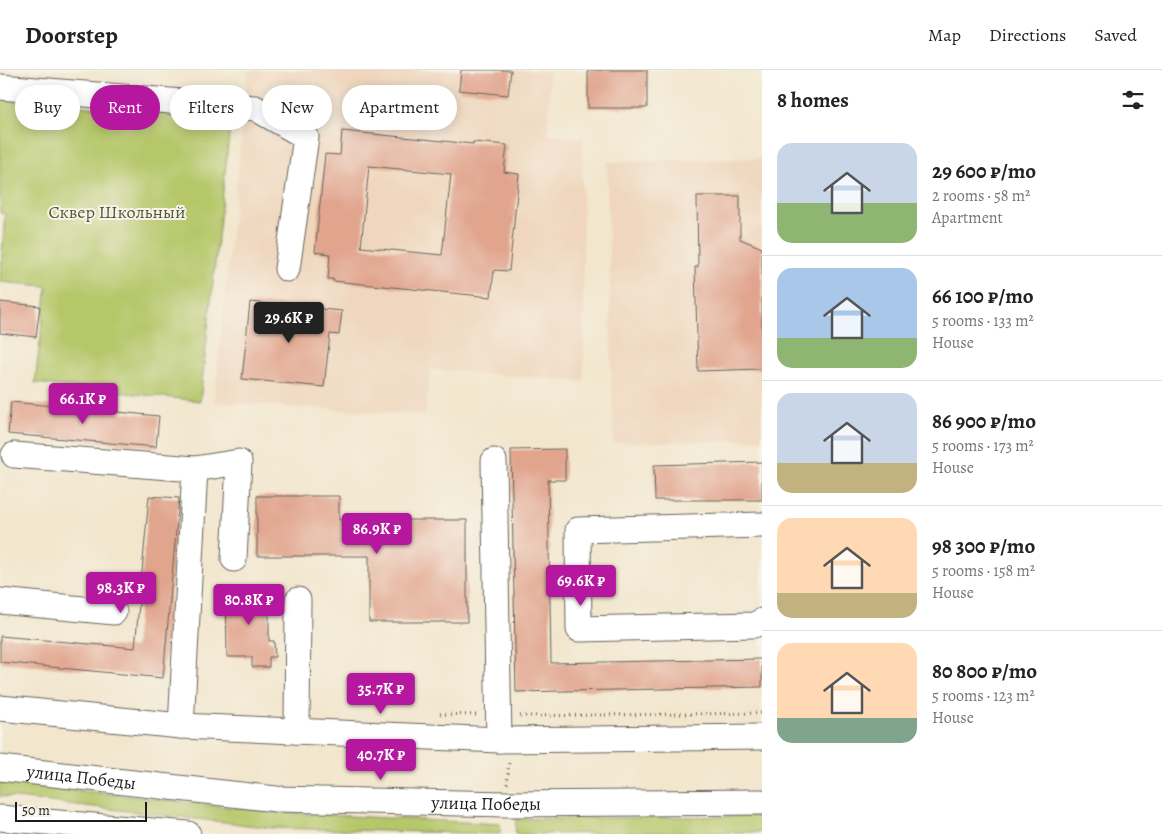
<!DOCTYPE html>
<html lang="en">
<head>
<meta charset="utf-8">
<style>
  body { margin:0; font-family:Alegreya,serif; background:#f6f6f6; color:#222; height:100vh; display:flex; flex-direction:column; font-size:19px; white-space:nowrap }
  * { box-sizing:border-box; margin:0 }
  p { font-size:16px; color:#767676 }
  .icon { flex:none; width:28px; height:28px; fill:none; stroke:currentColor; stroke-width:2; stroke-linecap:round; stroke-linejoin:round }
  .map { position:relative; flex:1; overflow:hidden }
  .details { display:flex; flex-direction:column; background:#fff; width:400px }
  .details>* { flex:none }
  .hud { position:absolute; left:15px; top:15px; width:475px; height:45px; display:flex; gap:10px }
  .scale { position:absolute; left:15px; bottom:12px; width:132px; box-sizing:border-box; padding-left:5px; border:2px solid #1c1c1c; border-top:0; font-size:14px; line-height:18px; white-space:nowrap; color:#1c1c1c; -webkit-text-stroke:4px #f7f3e8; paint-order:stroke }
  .price { position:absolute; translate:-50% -42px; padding:0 11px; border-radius:5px; background:#b5179e; color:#fff; font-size:16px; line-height:32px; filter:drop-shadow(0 1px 2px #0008) }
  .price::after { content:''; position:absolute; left:50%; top:30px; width:15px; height:11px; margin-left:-8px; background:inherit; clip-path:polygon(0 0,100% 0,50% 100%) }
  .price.selected { background:#222; color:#fff }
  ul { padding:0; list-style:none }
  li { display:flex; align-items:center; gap:15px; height:125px; padding:0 15px }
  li+li { border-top:1px solid #e0e0e0 }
  li span { display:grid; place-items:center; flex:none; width:140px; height:100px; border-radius:15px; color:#555 }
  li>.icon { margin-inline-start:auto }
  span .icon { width:60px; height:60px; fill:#fffc; stroke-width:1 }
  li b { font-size:21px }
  h2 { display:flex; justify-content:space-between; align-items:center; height:60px; padding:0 15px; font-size:21px }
  .chip { padding:0 18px; border-radius:22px; background:#fff; box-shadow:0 2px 12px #0003; font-size:18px; line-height:45px }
  .chip.selected { background:#b5179e; color:#fff }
  header { display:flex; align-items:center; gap:30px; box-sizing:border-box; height:70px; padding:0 25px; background:#fff; border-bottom:1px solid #e0e0e0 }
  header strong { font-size:24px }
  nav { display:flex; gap:28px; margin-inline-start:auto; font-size:18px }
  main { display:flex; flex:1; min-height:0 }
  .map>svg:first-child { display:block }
  .built { fill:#efd6bc }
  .green { fill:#b6c76a; stroke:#697243 }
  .building { fill:#e1a58e; fill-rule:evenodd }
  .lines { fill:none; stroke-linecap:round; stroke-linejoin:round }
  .minor-casing { stroke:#67635a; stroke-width:27 }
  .path { stroke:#67635a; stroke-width:3; stroke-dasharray:1 4; stroke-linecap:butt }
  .minor { stroke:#fff; stroke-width:25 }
  .labels { text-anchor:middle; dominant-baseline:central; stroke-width:4; stroke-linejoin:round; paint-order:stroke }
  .park-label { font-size:18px; fill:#525837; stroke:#f7f3e8 }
  .street-label { font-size:18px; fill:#1c1c1c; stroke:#f7f3e8 }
</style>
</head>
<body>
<header>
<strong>Doorstep</strong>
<nav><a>Map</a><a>Directions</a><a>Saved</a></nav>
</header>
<main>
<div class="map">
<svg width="762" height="764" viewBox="0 0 762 764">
  <rect width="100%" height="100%" fill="#f7f3e8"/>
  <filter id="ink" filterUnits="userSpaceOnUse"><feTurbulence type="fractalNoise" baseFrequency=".02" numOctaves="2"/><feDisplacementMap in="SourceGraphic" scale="10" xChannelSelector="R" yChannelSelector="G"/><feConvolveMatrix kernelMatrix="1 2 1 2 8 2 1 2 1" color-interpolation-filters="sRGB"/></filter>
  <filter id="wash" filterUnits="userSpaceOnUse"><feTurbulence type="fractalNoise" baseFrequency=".0096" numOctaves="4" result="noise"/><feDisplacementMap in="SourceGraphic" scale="20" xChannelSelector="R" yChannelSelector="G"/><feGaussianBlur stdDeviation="1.12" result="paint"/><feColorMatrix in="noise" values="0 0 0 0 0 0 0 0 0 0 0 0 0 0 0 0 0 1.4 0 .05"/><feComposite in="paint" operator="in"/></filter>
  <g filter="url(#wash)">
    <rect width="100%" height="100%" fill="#f2e6cd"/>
    <!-- built -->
    <path class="built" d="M 248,0 L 550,0 L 548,64 L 582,69 L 584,312 L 431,299 L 425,345 L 214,332 Z
      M 762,88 L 762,370 L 613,373 L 607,92 Z"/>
    <!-- green -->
    <path class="green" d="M 0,30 L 231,48 L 200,331 L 35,313 L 47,216 L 0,212 L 5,144 L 0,143 Z
      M 0,712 L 273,742 L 500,754 L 500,764 L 273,758 L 0,726 Z
      M 762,746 L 762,762 L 515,764 L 516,749 Z"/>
    <g id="blocks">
      <!-- building -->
      <path class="building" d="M 461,0 L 511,0 L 508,25 L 459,20 Z
        M 588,0 L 647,0 L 647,38 L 588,38 Z
        M 342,61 L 473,74 L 473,72 L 507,75 L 504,102 L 519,104 L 509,201 L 494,200 L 491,227 L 333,211 L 333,209 L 328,209 L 330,184 L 315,182 L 325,84 L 340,85 ZM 369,96 L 451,104 L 442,185 L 361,177 Z
        M 697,126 L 740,126 L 740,169 L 762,178 L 762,299 L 698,301 L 695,197 L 698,197 Z
        M 0,232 L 40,236 L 36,267 L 0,263 Z
        M 250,232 L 342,241 L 339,265 L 330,264 L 324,317 L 242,309 Z
        M 11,332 L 159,346 L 156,377 L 8,364 Z
        M 565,379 L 565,410 L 548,410 L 551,593 L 762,589 L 762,617 L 516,622 L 511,380 Z
        M 762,392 L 762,430 L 655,430 L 654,395 Z
        M 149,426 L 179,428 L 163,608 L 0,592 L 0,566 L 135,578 Z
        M 257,426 L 339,426 L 339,450 L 467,450 L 467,552 L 369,552 L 369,486 L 257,486 Z
        M 269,520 L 269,571 L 274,571 L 275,587 L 269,587 L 269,597 L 252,597 L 252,587 L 227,587 L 226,521 Z"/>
    </g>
  </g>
  <g filter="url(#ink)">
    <use href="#blocks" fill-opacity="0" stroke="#67635a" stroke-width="1"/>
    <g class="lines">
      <!-- minor casing -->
      <g class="minor-casing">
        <g id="minor">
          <path d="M 0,17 L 255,38 L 306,67 L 287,199"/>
          <path d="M 14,385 L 195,399 L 181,656"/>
          <path d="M 494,391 L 499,670"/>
          <path d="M 195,399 L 239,392 L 234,489"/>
          <path d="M 762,455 L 578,460 L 579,559 L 754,555 L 762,551"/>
          <path d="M 0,531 L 114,542"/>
          <path d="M 0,638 L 181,656 L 499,670 L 762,667"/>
          <path d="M 297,661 L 298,530"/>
          <path id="s1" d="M 0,698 L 276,729 L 507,734 L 762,732"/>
          <path d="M 0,748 L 188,764"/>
        </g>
      </g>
      <!-- path -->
      <path class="path" d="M 440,644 L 478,645
        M 520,646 L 762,643
        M 507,714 L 509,691"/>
      <!-- minor -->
      <use href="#minor" class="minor"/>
    </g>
  </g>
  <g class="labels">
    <!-- park labels -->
    <g class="park-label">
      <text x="117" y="142">Сквер Школьный</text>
    </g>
    <!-- street labels -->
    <g class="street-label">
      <text stroke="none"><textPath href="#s1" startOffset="82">улица Победы</textPath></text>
      <text stroke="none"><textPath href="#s1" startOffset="488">улица Победы</textPath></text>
    </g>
  </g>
</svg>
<div class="scale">50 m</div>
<b class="price selected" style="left:289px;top:274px">29.6K ₽</b>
<b class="price" style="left:83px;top:355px">66.1K ₽</b>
<b class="price" style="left:377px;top:485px">86.9K ₽</b>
<b class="price" style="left:581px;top:537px">69.6K ₽</b>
<b class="price" style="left:121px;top:544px">98.3K ₽</b>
<b class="price" style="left:249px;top:556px">80.8K ₽</b>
<b class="price" style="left:381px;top:645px">35.7K ₽</b>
<b class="price" style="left:381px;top:711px">40.7K ₽</b>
<div class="hud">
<a class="chip">Buy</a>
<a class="chip selected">Rent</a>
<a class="chip">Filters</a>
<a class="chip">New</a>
<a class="chip">Apartment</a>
</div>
</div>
<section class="details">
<h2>8 homes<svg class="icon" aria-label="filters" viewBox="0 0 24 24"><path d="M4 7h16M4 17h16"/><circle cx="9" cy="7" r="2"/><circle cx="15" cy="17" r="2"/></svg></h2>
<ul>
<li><span style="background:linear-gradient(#c9d6e8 60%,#8fb573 0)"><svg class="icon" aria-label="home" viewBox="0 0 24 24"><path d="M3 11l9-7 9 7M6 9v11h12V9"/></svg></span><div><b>29 600 ₽/mo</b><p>2 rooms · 58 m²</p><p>Apartment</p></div></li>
<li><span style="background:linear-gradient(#a9c7e8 70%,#8fb573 0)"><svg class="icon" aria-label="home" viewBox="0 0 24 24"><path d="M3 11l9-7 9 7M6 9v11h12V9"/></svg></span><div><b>66 100 ₽/mo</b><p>5 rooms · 133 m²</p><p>House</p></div></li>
<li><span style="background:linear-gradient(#c9d6e8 70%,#c2b280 0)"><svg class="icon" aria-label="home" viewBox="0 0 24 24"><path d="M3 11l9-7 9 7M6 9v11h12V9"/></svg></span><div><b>86 900 ₽/mo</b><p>5 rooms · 173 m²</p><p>House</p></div></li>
<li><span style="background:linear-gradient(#ffd9b3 75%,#c2b280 0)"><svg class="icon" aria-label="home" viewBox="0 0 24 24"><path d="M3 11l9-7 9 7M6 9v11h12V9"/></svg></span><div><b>98 300 ₽/mo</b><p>5 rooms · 158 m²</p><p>House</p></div></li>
<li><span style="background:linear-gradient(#ffd9b3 75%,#7fa58c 0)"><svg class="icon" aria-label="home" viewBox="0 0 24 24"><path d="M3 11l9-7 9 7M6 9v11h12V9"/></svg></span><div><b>80 800 ₽/mo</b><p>5 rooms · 123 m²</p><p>House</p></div></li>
</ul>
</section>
</main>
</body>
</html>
